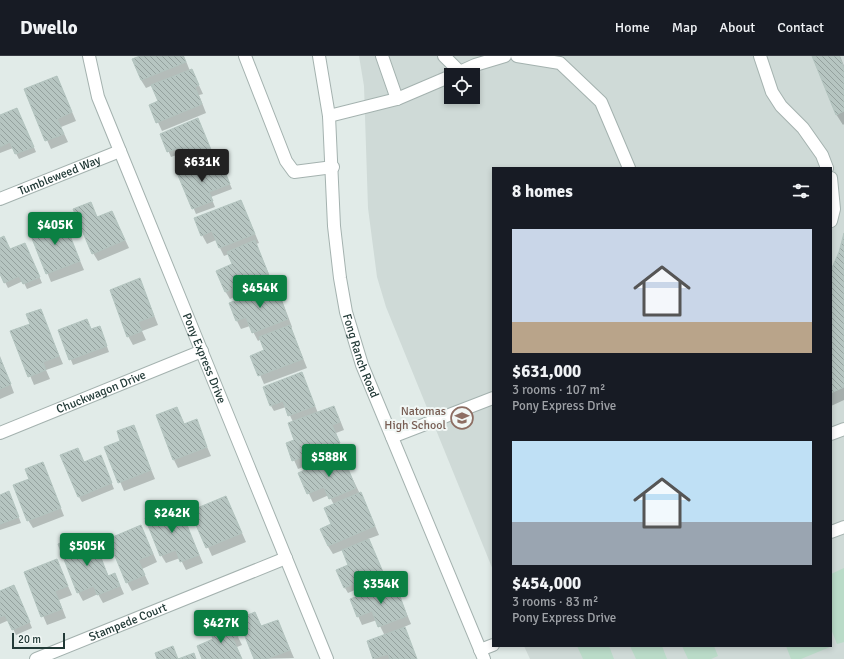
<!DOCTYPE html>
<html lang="en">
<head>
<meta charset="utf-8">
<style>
  body { margin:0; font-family:Signika,sans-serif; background:#242831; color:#f1f3f6; height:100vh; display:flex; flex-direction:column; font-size:15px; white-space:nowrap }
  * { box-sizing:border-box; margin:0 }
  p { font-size:13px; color:#9ea1a6 }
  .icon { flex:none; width:22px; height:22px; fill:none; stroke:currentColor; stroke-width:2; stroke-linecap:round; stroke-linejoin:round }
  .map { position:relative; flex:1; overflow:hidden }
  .sheet { position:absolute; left:492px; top:111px; width:340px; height:480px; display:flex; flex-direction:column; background:#171b24; border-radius:0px; box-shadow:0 2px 6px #0003 }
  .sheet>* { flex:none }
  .buttons { position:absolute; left:444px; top:12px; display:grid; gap:8px }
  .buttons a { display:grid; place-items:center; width:36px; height:36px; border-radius:0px; background:#171b24; box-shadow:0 2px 6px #0003; font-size:20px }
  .scale { position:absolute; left:12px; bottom:10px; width:53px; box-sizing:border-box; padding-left:4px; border:2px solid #223a37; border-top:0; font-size:11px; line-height:14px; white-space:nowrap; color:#223a37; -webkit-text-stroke:3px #f1f7f5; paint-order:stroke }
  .price { position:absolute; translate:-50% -34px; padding:0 9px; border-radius:4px; background:#0b8043; color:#fff; font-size:13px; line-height:26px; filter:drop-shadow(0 1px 2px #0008) }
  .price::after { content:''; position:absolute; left:50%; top:24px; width:12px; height:9px; margin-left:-6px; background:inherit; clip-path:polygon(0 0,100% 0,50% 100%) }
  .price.current { background:#222; color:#fff }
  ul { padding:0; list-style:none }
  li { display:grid; align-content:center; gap:8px; height:212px; padding:0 20px }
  li span { display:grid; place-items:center; height:124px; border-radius:0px; color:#555 }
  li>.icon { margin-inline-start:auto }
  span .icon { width:72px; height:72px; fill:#fffc; stroke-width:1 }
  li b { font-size:17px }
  h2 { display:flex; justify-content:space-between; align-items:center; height:48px; padding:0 20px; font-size:17px }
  header { display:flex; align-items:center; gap:24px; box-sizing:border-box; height:56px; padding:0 20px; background:#171b24; border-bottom:1px solid #363941 }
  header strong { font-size:19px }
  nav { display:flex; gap:22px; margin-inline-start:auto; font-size:14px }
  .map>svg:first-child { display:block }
  .built { fill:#cfdad7; fill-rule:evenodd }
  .green { fill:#badbc8 }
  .shadow { fill:#0003 }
  .building { fill:url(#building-back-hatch); stroke:#b3c4bf }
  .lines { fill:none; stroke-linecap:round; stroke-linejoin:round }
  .minor-casing { stroke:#a4b2af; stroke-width:14 }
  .minor { stroke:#fff; stroke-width:12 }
  .labels { text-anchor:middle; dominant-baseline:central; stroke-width:4; stroke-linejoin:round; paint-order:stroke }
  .street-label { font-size:12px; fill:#223a37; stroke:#f1f7f5 }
  .education-label { font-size:12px; fill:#785e54; stroke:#f1f7f5; text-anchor:end }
</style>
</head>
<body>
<header>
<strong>Dwello</strong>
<nav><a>Home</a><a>Map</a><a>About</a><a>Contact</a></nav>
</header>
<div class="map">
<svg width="844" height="603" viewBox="0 0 844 603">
  <defs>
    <pattern id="building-back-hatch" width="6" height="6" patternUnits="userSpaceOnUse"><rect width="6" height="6" fill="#b6c5c1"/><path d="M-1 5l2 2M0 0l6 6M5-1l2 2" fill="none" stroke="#94a19e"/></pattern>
  </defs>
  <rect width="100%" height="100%" fill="#e1ebe8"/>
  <!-- built -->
  <path class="built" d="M 359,0 L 844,0 L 844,603 L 530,603 L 524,590 L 831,590 L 831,112 L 493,112 L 493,514 L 386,251 L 377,221 L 368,152 L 364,30 ZM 451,19 L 473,19 L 473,41 L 451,41 Z"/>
  <!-- green -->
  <path class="green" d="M 844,512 L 844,586 L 837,588 L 831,573 L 831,518 Z
    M 577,590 L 609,590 L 614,603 L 583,603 Z
    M 630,590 L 662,590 L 667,603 L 636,603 Z
    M 682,590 L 714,590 L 718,600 L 711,603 L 688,603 Z
    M 786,590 L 830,590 L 830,591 L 801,603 L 791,603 Z"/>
  <!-- shadow -->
  <path class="shadow" d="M 143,0 L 184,0 L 190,15 L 192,14 L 203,38 L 199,39 L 206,57 L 162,75 L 150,49 L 159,46 L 153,29 L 146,32 L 141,24 Z
    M 813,0 L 840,0 L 844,10 L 844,68 L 843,69 L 836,58 Z
    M 57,21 L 76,65 L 61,71 L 68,86 L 51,93 L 25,34 Z
    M 17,53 L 36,96 L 19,103 L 13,92 L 0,97 L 0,61 Z
    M 198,64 L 214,102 L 206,105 L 212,117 L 223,112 L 232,133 L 211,141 L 215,151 L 196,158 L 179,117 L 190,113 L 182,97 L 171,101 L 161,78 Z
    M 241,145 L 259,187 L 256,188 L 272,225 L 230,243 L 225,235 L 234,209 L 229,198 L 224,200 L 216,184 L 207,188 L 202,179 Z
    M 90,147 L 98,162 L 112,156 L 129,192 L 98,205 L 93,197 Z
    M 61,160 L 84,214 L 51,226 L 33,181 L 49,175 Z
    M 844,181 L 844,344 L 831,350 L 831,216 L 840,196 Z
    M 0,183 L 10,194 L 28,194 L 42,227 L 27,233 L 23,225 L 8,232 L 0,216 Z
    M 140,224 L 158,269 L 142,275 L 146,284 L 133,289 L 128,280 Z
    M 275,231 L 280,239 L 292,271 L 291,272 L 307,312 L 264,328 L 252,300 L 266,295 L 261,283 L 258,285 L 250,270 L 241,273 L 237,265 Z
    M 40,254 L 63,308 L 46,314 L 50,323 L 34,329 L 12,276 L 31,268 Z
    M 87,264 L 92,274 L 102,277 L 109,296 L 73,309 L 59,274 Z
    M 0,300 L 14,337 L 0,343 Z
    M 302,318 L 318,357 L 333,351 L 338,359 L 344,374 L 336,377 L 343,396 L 298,413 L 287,388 L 296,385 L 293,366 L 286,351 L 274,355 L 271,350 Z
    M 177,352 L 185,369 L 196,365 L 211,400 L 178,412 L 174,404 Z
    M 133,370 L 155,423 L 124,435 L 106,392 L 122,386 Z
    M 341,399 L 360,438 L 365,446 L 379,479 L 368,483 L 385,521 L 348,537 L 345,532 L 350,510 L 343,494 L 333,498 L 328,490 L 334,449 L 329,439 L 313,446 L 299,417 Z
    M 103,406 L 114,433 L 82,446 L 79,441 Z
    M 43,407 L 64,460 L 33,472 L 28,464 L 30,423 Z
    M 9,436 L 21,467 L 0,474 L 0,440 Z
    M 226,441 L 246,486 L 212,500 L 192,456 Z
    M 178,450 L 203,507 L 186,514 L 180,502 L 166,507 L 161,499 Z
    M 141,470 L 157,506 L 142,513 L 149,528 L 132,535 L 127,526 Z
    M 74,482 L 80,493 L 94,487 L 109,521 L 115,518 L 124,538 L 103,547 L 98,538 L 83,545 L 78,536 Z
    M 57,505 L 72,539 L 59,544 L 66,562 L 47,569 L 25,517 Z
    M 394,527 L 411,568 L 404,571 L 417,603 L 374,603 L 368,586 L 385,580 L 377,564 L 362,569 L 351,544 Z
    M 17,535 L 32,572 L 16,579 L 9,564 L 0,568 L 0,536 Z
    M 255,557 L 262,571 L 278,565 L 294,602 L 255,603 Z
    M 231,567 L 242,589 L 237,591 L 242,603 L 203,603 L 215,583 Z"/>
  <!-- building -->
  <path class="building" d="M 140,0 L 183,0 L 186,6 L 141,24 L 132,3 Z
    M 812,0 L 839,0 L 844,12 L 844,55 L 836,59 Z
    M 192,13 L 199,29 L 195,31 L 202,48 L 156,67 L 149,49 L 158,45 L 151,29 Z
    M 57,20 L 72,56 L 57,63 L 64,78 L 45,85 L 24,33 Z
    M 17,52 L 34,91 L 15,98 L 10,86 L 0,91 L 0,59 Z
    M 198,62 L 212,96 L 185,106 L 179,92 L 167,96 L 160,78 Z
    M 207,105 L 211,116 L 223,111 L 230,128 L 209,136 L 213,145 L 192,153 L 177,117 Z
    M 241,144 L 255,178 L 219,192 L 212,175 L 201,180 L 194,162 Z
    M 91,146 L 97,161 L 112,155 L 125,184 L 92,198 L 73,153 Z
    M 62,159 L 80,205 L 46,218 L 31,180 L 48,174 L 44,165 Z
    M 844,177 L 844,331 L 831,337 L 831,214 L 839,196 Z
    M 4,180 L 10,193 L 25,187 L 40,221 L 23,228 L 19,220 L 4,227 L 0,218 L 0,182 Z
    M 255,184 L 268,217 L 225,236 L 216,215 L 232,208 L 227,196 Z
    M 140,222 L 154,260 L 138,266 L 142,275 L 127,281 L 110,234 Z
    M 276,229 L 288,263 L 252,277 L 246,261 L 236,265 L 229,247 Z
    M 41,253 L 59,300 L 43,306 L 46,314 L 28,321 L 10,275 L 30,268 L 26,258 Z
    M 87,263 L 91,273 L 100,270 L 107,290 L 69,304 L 58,274 Z
    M 290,269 L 303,303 L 258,320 L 250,300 L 264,294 L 259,281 Z
    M 0,302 L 11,328 L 0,333 Z
    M 302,316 L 315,350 L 288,360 L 283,345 L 270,350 L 263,331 Z
    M 334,350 L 340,366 L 332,369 L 340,387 L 292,405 L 286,387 L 294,384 L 288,367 Z
    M 177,351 L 184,368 L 197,363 L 207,391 L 173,404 L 156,359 Z
    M 134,369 L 151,414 L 118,427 L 104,391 L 120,385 L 117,375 Z
    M 78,392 L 84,406 L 101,399 L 112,427 L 78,441 L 60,399 Z
    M 342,398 L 356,432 L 329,443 L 324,431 L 307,438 L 298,417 Z
    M 43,406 L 61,452 L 27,465 L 13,429 L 29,423 L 25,413 Z
    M 9,435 L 19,461 L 0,468 L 0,439 Z
    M 361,436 L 375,470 L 328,490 L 320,473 L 331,468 L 324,452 Z
    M 226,440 L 242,477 L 206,492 L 190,455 Z
    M 179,449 L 199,499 L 180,506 L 176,494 L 160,500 L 145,462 Z
    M 141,469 L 153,498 L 138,504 L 145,519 L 126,527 L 108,483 Z
    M 74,481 L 79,492 L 95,486 L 108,520 L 115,517 L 120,530 L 97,539 L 94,530 L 77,537 L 58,488 Z
    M 369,483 L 383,516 L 344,532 L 336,514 L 348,509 L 342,494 Z
    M 57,503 L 68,530 L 55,535 L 62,553 L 41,561 L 24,516 Z
    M 395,526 L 407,560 L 378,571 L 372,555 L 357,561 L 350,543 Z
    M 14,529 L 30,566 L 12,574 L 5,559 L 0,561 L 0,535 Z
    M 255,556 L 261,570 L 278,564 L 290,594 L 266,603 L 254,603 L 238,563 Z
    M 232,566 L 238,581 L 233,583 L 242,603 L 202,603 L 197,590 L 213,583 L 210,575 Z
    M 405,571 L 417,603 L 390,603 L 388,598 L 373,603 L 367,585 Z
    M 173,590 L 178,603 L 194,597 L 196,603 L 157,603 L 155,597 Z"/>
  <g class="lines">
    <!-- minor casing -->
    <g class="minor-casing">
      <g id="minor">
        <path id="s1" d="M 89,0 L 98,41 L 120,95 L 327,603"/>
        <path d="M 245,0 L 286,105 L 294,116 L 333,111"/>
        <path id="s2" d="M 319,0 L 329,60 L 334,170 L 340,222 L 346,256 L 362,309 L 484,603"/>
        <path d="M 382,0 L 397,43"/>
        <path d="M 444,0 L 460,16"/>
        <path d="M 517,0 L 560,7 L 601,46 L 629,112"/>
        <path d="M 760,0 L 772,36 L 781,50 L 803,72 L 822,99 L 827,112"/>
        <path d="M 453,19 L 475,9 L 505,0"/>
        <path d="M 329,60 L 397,43 L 451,20"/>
        <path d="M 831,122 L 834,153 L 831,165"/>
        <path id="s3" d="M 0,143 L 120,95"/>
        <path id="s4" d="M 0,377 L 202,295"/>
        <path d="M 831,378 L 844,373"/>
        <path d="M 392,381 L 493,342"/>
        <path d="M 831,476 L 844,471"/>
        <path d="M 480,594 L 493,589"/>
        <path id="s5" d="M 36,603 L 286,502"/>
      </g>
    </g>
    <!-- minor -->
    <use href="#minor" class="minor"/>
  </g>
  <!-- icons -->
  <defs>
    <g id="school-ring" transform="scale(1.15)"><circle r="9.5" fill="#f1f7f5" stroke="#8d6e63" stroke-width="1.5"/><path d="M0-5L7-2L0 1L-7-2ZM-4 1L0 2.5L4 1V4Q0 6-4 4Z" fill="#8d6e63"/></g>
  </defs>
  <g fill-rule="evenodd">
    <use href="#school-ring" x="462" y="362"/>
  </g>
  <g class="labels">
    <!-- street labels -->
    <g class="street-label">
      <text stroke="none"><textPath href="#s3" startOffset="64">Tumbleweed Way</textPath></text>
      <text stroke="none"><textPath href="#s2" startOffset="304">Fong Ranch Road</textPath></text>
      <text stroke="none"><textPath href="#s1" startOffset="324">Pony Express Drive</textPath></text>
      <text stroke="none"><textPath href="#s4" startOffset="109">Chuckwagon Drive</textPath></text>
      <text stroke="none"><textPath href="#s5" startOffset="99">Stampede Court</textPath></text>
    </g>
    <!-- education labels -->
    <g class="education-label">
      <text x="446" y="355">Natomas<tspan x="446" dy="14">High School</tspan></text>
    </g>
  </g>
</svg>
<div class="buttons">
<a><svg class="icon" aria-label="locate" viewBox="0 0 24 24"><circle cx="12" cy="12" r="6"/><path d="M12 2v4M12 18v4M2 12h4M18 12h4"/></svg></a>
</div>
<div class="scale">20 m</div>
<b class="price current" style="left:202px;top:127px">$631K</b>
<b class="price" style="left:55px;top:190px">$405K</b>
<b class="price" style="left:260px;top:253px">$454K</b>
<b class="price" style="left:329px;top:422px">$588K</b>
<b class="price" style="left:172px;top:478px">$242K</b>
<b class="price" style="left:87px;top:511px">$505K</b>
<b class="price" style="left:381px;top:549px">$354K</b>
<b class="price" style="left:221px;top:588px">$427K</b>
<section class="sheet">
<h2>8 homes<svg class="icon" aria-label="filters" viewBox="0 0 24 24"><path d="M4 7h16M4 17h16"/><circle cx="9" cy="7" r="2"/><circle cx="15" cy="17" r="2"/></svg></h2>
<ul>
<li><span style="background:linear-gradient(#c9d6e8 75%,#b9a48a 0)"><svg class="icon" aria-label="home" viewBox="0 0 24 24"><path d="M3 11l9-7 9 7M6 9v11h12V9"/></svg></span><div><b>$631,000</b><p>3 rooms · 107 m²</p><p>Pony Express Drive</p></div></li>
<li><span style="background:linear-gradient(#bfe0f5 65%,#9aa5b1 0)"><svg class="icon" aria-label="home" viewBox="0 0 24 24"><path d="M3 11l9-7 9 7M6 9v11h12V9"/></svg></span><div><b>$454,000</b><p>3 rooms · 83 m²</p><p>Pony Express Drive</p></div></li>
</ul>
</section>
</div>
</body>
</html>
